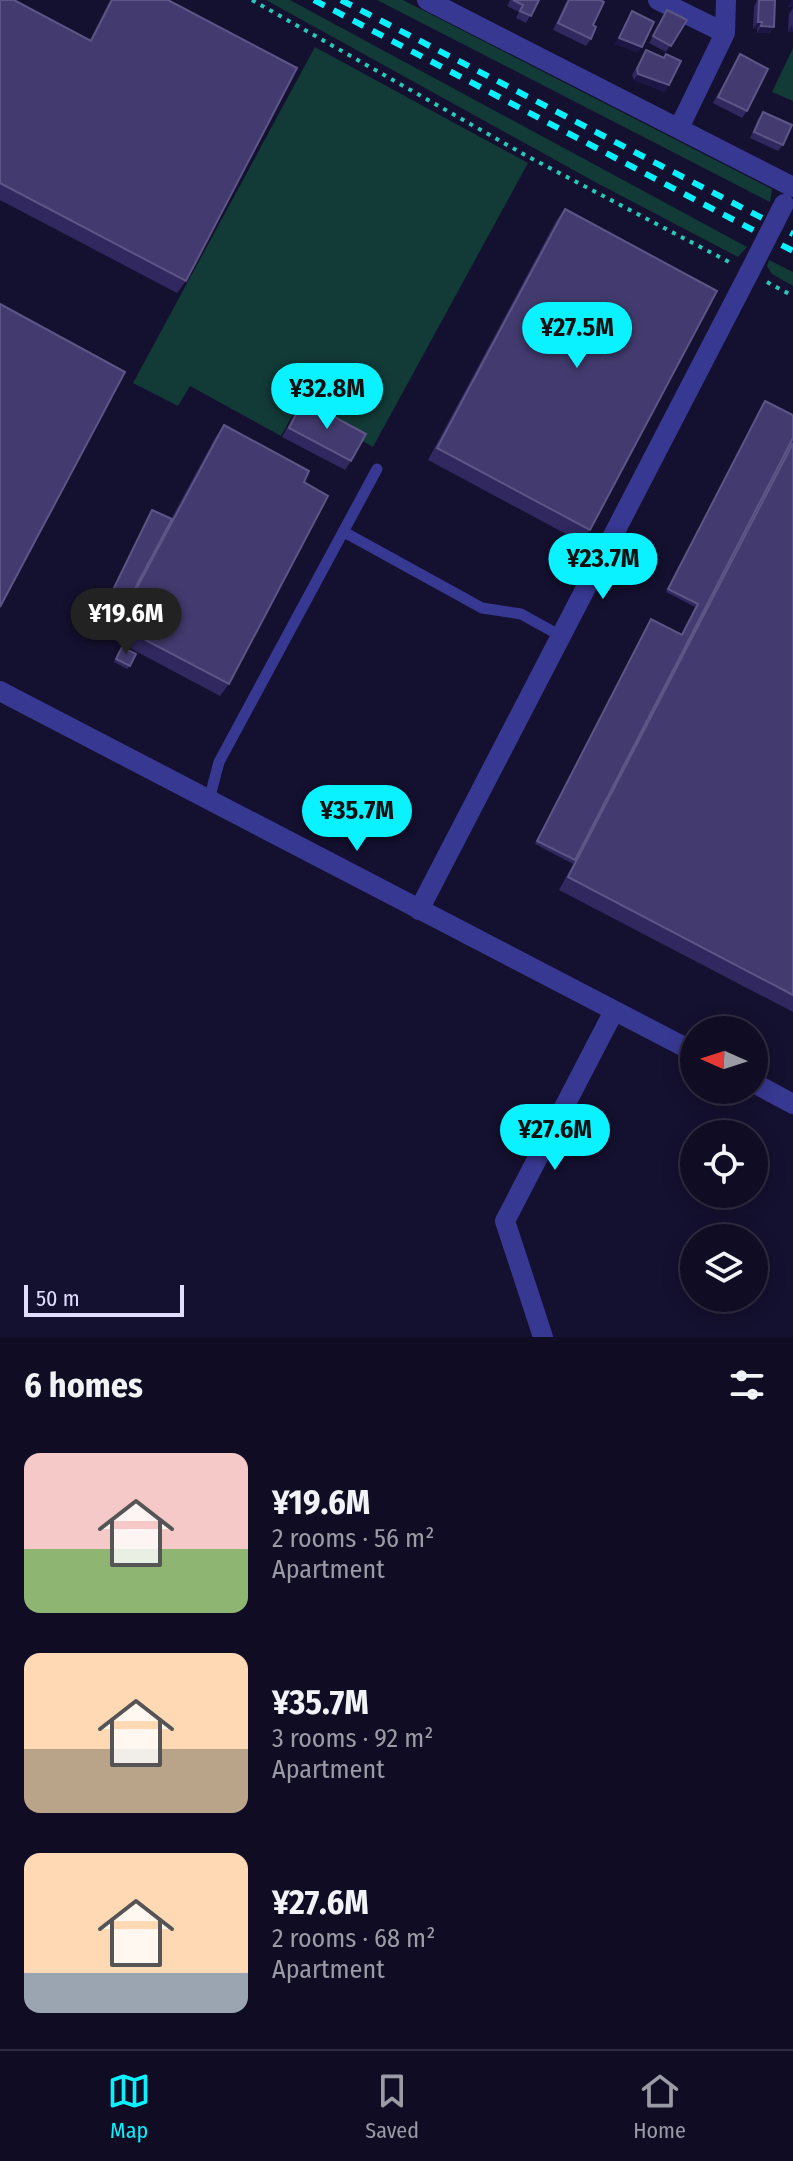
<!DOCTYPE html>
<html lang="en">
<head>
<meta charset="utf-8">
<style>
  body { margin:0; font-family:"Fira Sans Condensed",sans-serif; background:#18152b; color:#f1f3f6; height:100vh; display:flex; flex-direction:column; font-size:30px; white-space:nowrap }
  * { box-sizing:border-box; margin:0 }
  p { font-size:26px; color:#9b9ba6 }
  .icon { flex:none; width:44px; height:44px; fill:none; stroke:currentColor; stroke-width:2; stroke-linecap:round; stroke-linejoin:round }
  .map { position:relative; height:1337px; overflow:hidden }
  .drawer { display:flex; flex-direction:column; background:#0f0c23; flex:1 }
  .drawer>* { flex:none }
  .needle { width:52px; rotate:273deg }
  .fabs { position:absolute; left:680px; top:1016px; display:grid; gap:16px }
  .fabs a { display:grid; place-items:center; width:88px; height:88px; border-radius:50%; background:#0f0c23; box-shadow:0 4px 20px #0003,0 0 0 2px #2f2c41; font-size:40px }
  .scale { position:absolute; left:24px; bottom:20px; width:160px; box-sizing:border-box; padding-left:8px; border:4px solid #e0deff; border-top:0; font-size:22px; line-height:28px; white-space:nowrap; color:#e0deff; -webkit-text-stroke:6px #14102f; paint-order:stroke }
  .price { position:absolute; translate:-50% -68px; padding:0 18px; border-radius:28px; background:#0af1ff; color:#111; font-size:26px; line-height:52px; filter:drop-shadow(0 2px 4px #0008) }
  .price::after { content:''; position:absolute; left:50%; top:48px; width:24px; height:18px; margin-left:-12px; background:inherit; clip-path:polygon(0 0,100% 0,50% 100%) }
  .price.selected { background:#222; color:#fff }
  ul { padding:0; list-style:none }
  li { display:flex; align-items:center; gap:24px; height:200px; padding:0 24px }
  li span { display:grid; place-items:center; flex:none; width:224px; height:160px; border-radius:16px; color:#555 }
  li>.icon { margin-inline-start:auto }
  span .icon { width:96px; height:96px; fill:#fffc; stroke-width:1 }
  li b { font-size:34px }
  h2 { display:flex; justify-content:space-between; align-items:center; height:96px; padding:0 24px; font-size:34px }
  .tabs { display:flex; justify-content:space-around; align-items:center; height:112px; border-top:2px solid #2f2c41; background:#0f0c23; font-size:22px; color:#9b9ba6 }
  .tabs a { display:grid; justify-items:center; gap:4px }
  .tabs .selected { color:#0af1ff }
  .map>svg:first-child { display:block }
  .grass { fill:#123a37 }
  .lines { fill:none; stroke-linecap:round; stroke-linejoin:round }
  .path { stroke:#27cab9; stroke-width:4; stroke-dasharray:4 6; stroke-linecap:butt }
  .service { stroke:#373892; stroke-width:11 }
  .minor { stroke:#373892; stroke-width:20 }
  .tertiary { stroke:#373892; stroke-width:20 }
  .rail { stroke:#0af1ff; stroke-width:6; stroke-dasharray:12 10; stroke-linecap:butt }
  .minor-bridge { stroke:#373892; stroke-width:20 }
  .wall { fill:#30285e }
  .shaded-wall { fill:#1d1644 }
  .building { fill:#433b6f; stroke:#5c5586; stroke-width:2 }
</style>
</head>
<body>
<div class="map">
<svg width="793" height="1337" viewBox="0 0 793 1337">
  <rect width="100%" height="100%" fill="#14102f"/>
  <!-- grass -->
  <path class="grass" d="M 266,0 L 290,0 L 747,247 L 738,257 L 595,182 Z
    M 377,0 L 403,0 L 772,189 L 770,202 Z
    M 315,47 L 528,163 L 373,447 L 298,405 L 281,436 L 190,386 L 178,406 L 133,383 Z
    M 793,48 L 793,101 L 772,92 Z
    M 769,260 L 793,272 L 793,286 L 772,274 L 767,266 Z"/>
  <g class="lines">
    <!-- path -->
    <path class="path" d="M 252,0 L 525,155 L 731,263
      M 767,282 L 793,296"/>
    <!-- service -->
    <path class="service" d="M 344,532 L 482,608 L 521,614 L 561,636
      M 209,800 L 219,762 L 377,469"/>
    <!-- minor -->
    <path class="minor" d="M 427,0 L 793,187
      M 658,0 L 725,33
      M 679,128 L 725,33 L 726,0
      M 419,910 L 749,273
      M 543,1337 L 505,1221 L 614,1011"/>
    <!-- tertiary -->
    <path class="tertiary" d="M 0,691 L 694,1052
      M 754,1083 L 793,1104"/>
    <!-- rail -->
    <path class="rail" d="M 314,0 L 793,251
      M 341,0 L 793,234"/>
    <!-- minor-bridge -->
    <path class="minor-bridge" d="M 749,273 L 784,204"/>
  </g>
  <!-- wall -->
  <path class="wall" d="M 0,0 L 90,40 L 110,0 L 168,0 L 186,281 L 177,293 L 0,200 Z
    M 510,0 L 539,0 L 526,23 L 516,18 L 519,12 L 507,6 Z
    M 567,0 L 600,0 L 593,25 L 591,39 L 586,46 L 553,30 Z
    M 757,0 L 775,0 L 770,33 L 757,33 L 757,29 L 753,29 L 754,7 Z
    M 793,8 L 793,32 L 788,32 L 789,14 Z
    M 667,10 L 687,20 L 666,52 L 649,43 Z
    M 646,50 L 663,58 L 666,54 L 669,85 L 665,92 L 634,80 L 632,75 Z
    M 740,54 L 747,111 L 742,118 L 713,103 Z
    M 763,112 L 783,145 L 778,151 L 750,138 L 758,119 Z
    M 565,209 L 590,530 L 581,542 L 428,460 L 556,221 Z
    M 303,400 L 351,461 L 345,470 L 282,437 L 297,410 Z
    M 763,404 L 793,415 L 793,1012 L 559,890 L 573,864 L 535,844 L 649,622 L 681,634 L 695,607 L 666,592 Z
    M 224,425 L 304,482 L 229,684 L 220,696 L 109,637 L 122,612 L 121,614 L 105,605 L 149,514 L 152,510 L 171,519 L 215,438 Z
    M 119,650 L 130,666 L 127,669 L 114,662 Z"/>
  <!-- shaded-wall -->
  <path class="shaded-wall" d="M 792,0 L 793,0 L 793,7 L 787,7 Z
    M 758,22 L 762,22 L 757,29 L 753,29 Z
    M 792,25 L 793,32 L 788,32 Z
    M 761,26 L 774,27 L 770,33 L 757,33 Z
    M 619,38 L 642,47 L 637,53 L 614,44 Z
    M 638,74 L 669,85 L 665,92 L 634,80 Z"/>
  <!-- building -->
  <path class="building" d="M 0,0 L 14,0 L 91,41 L 112,0 L 168,0 L 297,68 L 186,281 L 0,183 Z
    M 513,0 L 539,0 L 531,16 L 520,11 L 523,5 Z
    M 569,0 L 600,0 L 604,2 L 593,25 L 596,27 L 591,39 L 558,23 Z
    M 759,0 L 775,0 L 774,27 L 761,26 L 762,22 L 758,22 Z
    M 667,10 L 687,20 L 671,46 L 653,36 Z
    M 632,11 L 654,22 L 642,47 L 619,38 Z
    M 646,50 L 664,58 L 666,54 L 681,61 L 669,85 L 638,74 L 637,69 Z
    M 740,54 L 768,69 L 747,111 L 718,97 Z
    M 763,112 L 792,125 L 783,145 L 754,132 Z
    M 565,209 L 717,291 L 590,530 L 437,448 Z
    M 0,304 L 125,372 L 0,607 Z
    M 303,400 L 366,434 L 351,461 L 289,428 Z
    M 765,401 L 793,415 L 793,438 L 575,860 L 537,841 L 651,619 L 682,635 L 698,604 L 668,589 Z
    M 224,425 L 309,471 L 304,482 L 328,496 L 229,684 L 117,625 Z
    M 793,443 L 793,995 L 568,877 Z
    M 152,510 L 172,519 L 123,611 L 107,602 Z
    M 122,647 L 136,654 L 130,666 L 116,659 Z"/>
</svg>
<div class="fabs">
<a><svg class="needle" viewBox="-14 -14 28 28"><path d="M0-13l5 13h-10z" fill="#e53935"/><path d="M0 13l5-13h-10z" fill="#9b9ba6"/></svg></a>
<a><svg class="icon" aria-label="locate" viewBox="0 0 24 24"><circle cx="12" cy="12" r="6"/><path d="M12 2v4M12 18v4M2 12h4M18 12h4"/></svg></a>
<a><svg class="icon" aria-label="layers" viewBox="0 0 24 24"><path d="M12 4l9 5-9 5-9-5zM3 14l9 5 9-5"/></svg></a>
</div>
<div class="scale">50 m</div>
<b class="price" style="left:577px;top:370px">¥27.5M</b>
<b class="price" style="left:327px;top:431px">¥32.8M</b>
<b class="price" style="left:603px;top:601px">¥23.7M</b>
<b class="price selected" style="left:126px;top:656px">¥19.6M</b>
<b class="price" style="left:357px;top:853px">¥35.7M</b>
<b class="price" style="left:555px;top:1172px">¥27.6M</b>
</div>
<section class="drawer">
<h2>6 homes<svg class="icon" aria-label="filters" viewBox="0 0 24 24"><path d="M4 7h16M4 17h16"/><circle cx="9" cy="7" r="2"/><circle cx="15" cy="17" r="2"/></svg></h2>
<ul>
<li><span style="background:linear-gradient(#f6c9c9 60%,#8fb573 0)"><svg class="icon" aria-label="home" viewBox="0 0 24 24"><path d="M3 11l9-7 9 7M6 9v11h12V9"/></svg></span><div><b>¥19.6M</b><p>2 rooms · 56 m²</p><p>Apartment</p></div></li>
<li><span style="background:linear-gradient(#ffd9b3 60%,#b9a48a 0)"><svg class="icon" aria-label="home" viewBox="0 0 24 24"><path d="M3 11l9-7 9 7M6 9v11h12V9"/></svg></span><div><b>¥35.7M</b><p>3 rooms · 92 m²</p><p>Apartment</p></div></li>
<li><span style="background:linear-gradient(#ffd9b3 75%,#9aa5b1 0)"><svg class="icon" aria-label="home" viewBox="0 0 24 24"><path d="M3 11l9-7 9 7M6 9v11h12V9"/></svg></span><div><b>¥27.6M</b><p>2 rooms · 68 m²</p><p>Apartment</p></div></li>
</ul>
</section>
<nav class="tabs">
<a class="selected"><svg class="icon" aria-label="map" viewBox="0 0 24 24"><path d="M3 6l6-2 6 2 6-2v14l-6 2-6-2-6 2zM9 4v14M15 6v14"/></svg>Map</a>
<a><svg class="icon" aria-label="saved" viewBox="0 0 24 24"><path d="M7 4h10v16l-5-4-5 4z"/></svg>Saved</a>
<a><svg class="icon" aria-label="home" viewBox="0 0 24 24"><path d="M3 11l9-7 9 7M6 9v11h12V9"/></svg>Home</a>
</nav>
</body>
</html>
